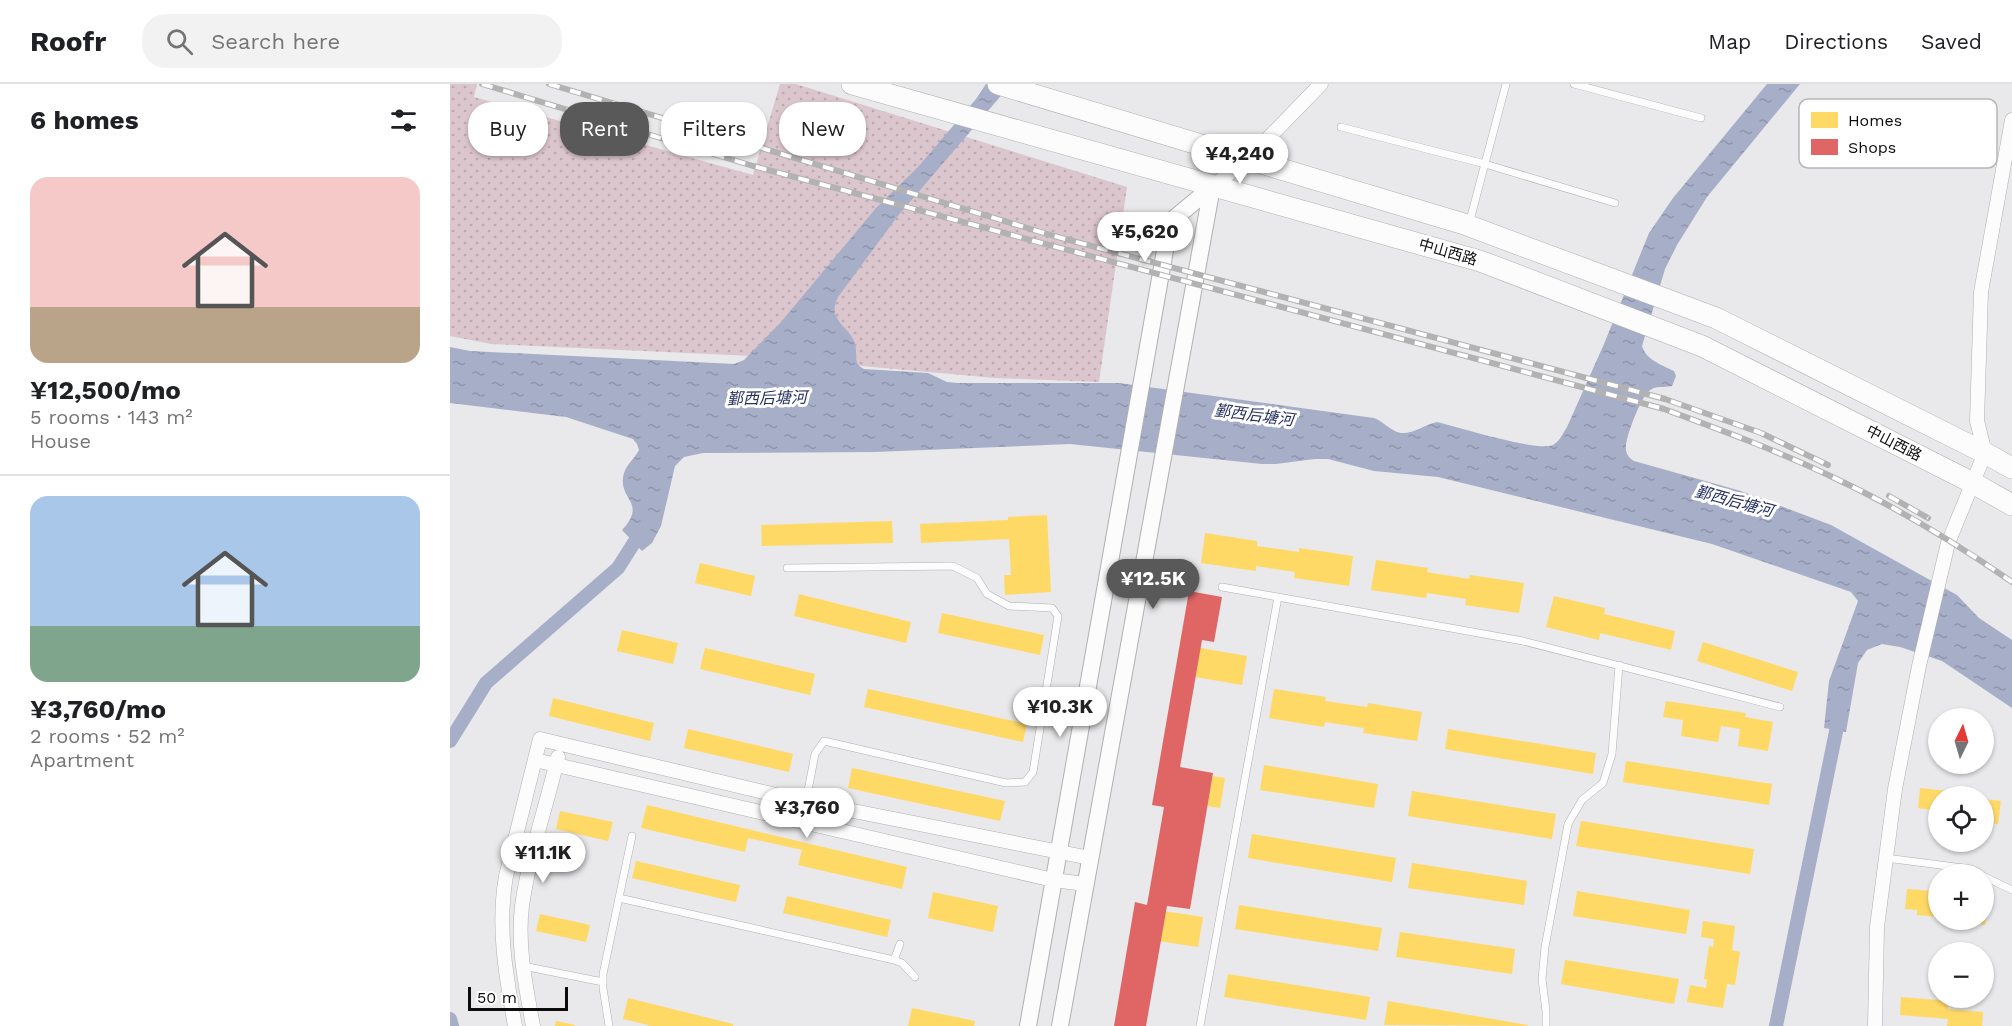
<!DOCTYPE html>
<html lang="en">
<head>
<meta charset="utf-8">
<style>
  body { margin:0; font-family:"Work Sans","Noto Sans SC",sans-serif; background:#f2f2f2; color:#202124; height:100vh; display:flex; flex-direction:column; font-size:22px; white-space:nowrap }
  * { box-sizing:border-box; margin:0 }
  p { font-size:20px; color:#757577 }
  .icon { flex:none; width:33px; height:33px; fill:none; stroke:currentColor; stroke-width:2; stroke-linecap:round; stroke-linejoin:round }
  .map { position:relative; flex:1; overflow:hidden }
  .details { display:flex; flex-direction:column; background:#fff; width:450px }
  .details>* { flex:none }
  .top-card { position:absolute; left:18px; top:18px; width:570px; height:54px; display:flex; gap:12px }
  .needle { width:39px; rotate:5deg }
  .fabs { position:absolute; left:1478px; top:624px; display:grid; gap:12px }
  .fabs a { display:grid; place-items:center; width:66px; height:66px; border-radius:50%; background:#fff; box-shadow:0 2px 4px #0004; font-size:30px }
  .scale { position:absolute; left:18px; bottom:15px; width:100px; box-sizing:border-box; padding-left:6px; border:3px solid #0d0c0d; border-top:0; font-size:16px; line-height:21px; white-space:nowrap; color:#0d0c0d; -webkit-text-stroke:4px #fff; paint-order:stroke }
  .price { position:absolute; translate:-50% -51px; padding:0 14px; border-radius:21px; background:#fff; color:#222; font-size:20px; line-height:39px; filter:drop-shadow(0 2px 3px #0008) }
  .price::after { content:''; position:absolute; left:50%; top:36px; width:18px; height:14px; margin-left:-9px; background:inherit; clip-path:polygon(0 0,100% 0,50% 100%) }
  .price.current { background:#5a595a; color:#fff }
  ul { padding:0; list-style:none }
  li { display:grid; align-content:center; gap:12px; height:318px; padding:0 30px }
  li+li { border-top:2px solid #e0e0e0 }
  li span { display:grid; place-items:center; height:186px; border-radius:18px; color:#555 }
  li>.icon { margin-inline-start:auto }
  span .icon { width:108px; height:108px; fill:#fffc; stroke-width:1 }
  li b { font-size:26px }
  h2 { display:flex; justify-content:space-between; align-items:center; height:72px; padding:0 30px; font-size:26px }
  .pill { padding:0 21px; border-radius:24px; background:#fff; box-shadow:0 2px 4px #0004; font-size:21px; line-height:54px }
  .pill.current { background:#5a595a; color:#fff }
  header { display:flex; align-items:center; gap:36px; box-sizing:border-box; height:84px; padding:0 30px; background:#fff; border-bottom:2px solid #e0e0e0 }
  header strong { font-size:28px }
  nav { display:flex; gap:33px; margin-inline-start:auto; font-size:21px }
  .search { width:420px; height:54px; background:#f2f2f2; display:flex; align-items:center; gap:15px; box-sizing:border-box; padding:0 21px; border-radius:24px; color:#757577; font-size:22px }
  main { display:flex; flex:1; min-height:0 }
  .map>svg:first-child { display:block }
  .park { fill:url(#park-dots) }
  .water { fill:url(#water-ripples) }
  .homes { fill:#ffd966 }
  .shops { fill:#e06666 }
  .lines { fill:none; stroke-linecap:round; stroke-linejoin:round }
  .canal { stroke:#a7aec8; stroke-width:14 }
  .service-casing { stroke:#b0afb1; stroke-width:8 }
  .minor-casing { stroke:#b0afb1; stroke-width:15 }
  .tertiary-casing { stroke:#b0afb1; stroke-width:18 }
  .primary-casing { stroke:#b0afb1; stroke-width:22 }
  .service { stroke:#fcfcfc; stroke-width:7 }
  .minor { stroke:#fcfcfc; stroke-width:14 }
  .tertiary { stroke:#fcfcfc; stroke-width:16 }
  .primary { stroke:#fcfcfc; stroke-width:21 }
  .rail-casing { stroke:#b3b2b3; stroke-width:6 }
  .rail { stroke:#fff; stroke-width:4; stroke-dasharray:11; stroke-linecap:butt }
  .labels { text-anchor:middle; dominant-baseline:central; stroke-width:6; stroke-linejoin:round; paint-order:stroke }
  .street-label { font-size:15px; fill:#0d0c0d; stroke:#fff }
  .water-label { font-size:16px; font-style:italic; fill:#283261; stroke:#fff }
  .key { fill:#fff; stroke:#b6b6b6; stroke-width:1.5 }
  .key-label { font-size:16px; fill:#0d0c0d }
</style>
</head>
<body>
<header>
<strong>Roofr</strong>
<div class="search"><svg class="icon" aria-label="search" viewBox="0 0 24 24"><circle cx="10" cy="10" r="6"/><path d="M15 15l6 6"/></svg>Search here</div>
<nav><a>Map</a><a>Directions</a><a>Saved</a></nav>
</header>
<main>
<section class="details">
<h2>6 homes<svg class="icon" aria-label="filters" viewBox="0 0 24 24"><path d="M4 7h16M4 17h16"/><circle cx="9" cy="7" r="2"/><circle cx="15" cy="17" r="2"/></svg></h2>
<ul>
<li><span style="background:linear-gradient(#f6c9c9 70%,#b9a48a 0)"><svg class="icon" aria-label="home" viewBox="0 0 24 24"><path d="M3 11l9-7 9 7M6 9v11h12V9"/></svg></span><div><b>¥12,500/mo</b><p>5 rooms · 143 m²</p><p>House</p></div></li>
<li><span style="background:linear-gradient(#a9c7e8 70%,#7fa58c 0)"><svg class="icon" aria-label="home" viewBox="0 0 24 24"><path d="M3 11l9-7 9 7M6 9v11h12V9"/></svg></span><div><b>¥3,760/mo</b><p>2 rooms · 52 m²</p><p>Apartment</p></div></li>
</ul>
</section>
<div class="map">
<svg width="1562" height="942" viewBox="0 0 1562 942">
  <defs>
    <pattern id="park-dots" width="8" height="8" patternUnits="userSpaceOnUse" patternTransform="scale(1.5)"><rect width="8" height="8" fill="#dcc6cd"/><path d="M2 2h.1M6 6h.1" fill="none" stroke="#bca9af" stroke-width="1.8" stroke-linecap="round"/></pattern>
    <pattern id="water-ripples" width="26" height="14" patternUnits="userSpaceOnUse" patternTransform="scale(1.5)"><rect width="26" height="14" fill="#a7aec8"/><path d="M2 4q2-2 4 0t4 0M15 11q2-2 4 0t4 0" fill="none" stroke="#8f94ab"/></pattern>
  </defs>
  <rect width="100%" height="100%" fill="#e9e8ea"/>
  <!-- park -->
  <path class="park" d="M 0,0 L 27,0 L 24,13 L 303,91 L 330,0 L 346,0 L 677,103 L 649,298 L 545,294 L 302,272 L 41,260 L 0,252 Z"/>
  <!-- water -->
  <path class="water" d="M 536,0 L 561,0 L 447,133 L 388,213 C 385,220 383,225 386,232 C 390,242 402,248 405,260 C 408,270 402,280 414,285 L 478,289 L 497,298 L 508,299 L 669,299 L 924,334 C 932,337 937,343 945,347 C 958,354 973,341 987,338 C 1008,343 1087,368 1103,361 C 1110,357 1113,349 1117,343 L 1154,260 L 1199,149 L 1223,114 L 1317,0 L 1350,0 L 1257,113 L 1227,161 L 1215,185 L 1192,262 C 1196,276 1212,281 1224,287 L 1226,292 L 1222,302 C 1214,304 1205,301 1199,307 C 1191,313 1174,356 1176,366 C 1177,371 1179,374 1184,377 L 1291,407 L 1381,441 L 1507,511 L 1529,534 L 1562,556 L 1562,624 L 1492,577 L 1450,563 L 1432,560 L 1417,566 L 1408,579 L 1396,648 L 1374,644 L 1379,597 L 1408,517 L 1401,508 L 1262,460 L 988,393 L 924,387 L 878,375 L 865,375 L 826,380 L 812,380 L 620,360 L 425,368 L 253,369 L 234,373 L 225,382 L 211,442 L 202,459 L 192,467 L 172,446 C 197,419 170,416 173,394 C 174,382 184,376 189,366 L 187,360 L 183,355 L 116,333 L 0,319 L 0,263 L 20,267 L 284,280 L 294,276 L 331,238 L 426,124 L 468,83 L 526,15 Z"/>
  <!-- homes -->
  <path class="homes" d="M 597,431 L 601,508 L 555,511 L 554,491 L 561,491 L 559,455 L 471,459 L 470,440 L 558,436 L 558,433 Z
    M 442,437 L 443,459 L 312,462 L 311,441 Z
    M 755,449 L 807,457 L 807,462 L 849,468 L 849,464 L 903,472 L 899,502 L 844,494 L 845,488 L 806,482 L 806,487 L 751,479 Z
    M 926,476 L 978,484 L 977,488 L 1019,495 L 1020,491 L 1074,499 L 1069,529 L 1015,521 L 1016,515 L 977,509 L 976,514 L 921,506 Z
    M 250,479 L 305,492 L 301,512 L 245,499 Z
    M 349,510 L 461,538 L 456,559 L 344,532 Z
    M 1104,512 L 1155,524 L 1154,530 L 1225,547 L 1221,566 L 1150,549 L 1149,556 L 1096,543 Z
    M 492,529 L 594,551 L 590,571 L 488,549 Z
    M 172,546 L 228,559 L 223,580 L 167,567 Z
    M 1253,558 L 1348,588 L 1342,607 L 1247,577 Z
    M 733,561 L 797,572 L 792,601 L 728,590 Z
    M 255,564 L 365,590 L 360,611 L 250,585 Z
    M 418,605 L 577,640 L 573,658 L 414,623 Z
    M 824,605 L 876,613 L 875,617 L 917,623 L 918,619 L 972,628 L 967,657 L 913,649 L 914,644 L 875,638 L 874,643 L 819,634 Z
    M 103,614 L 204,639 L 200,657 L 99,632 Z
    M 1216,617 L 1296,629 L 1295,633 L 1323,638 L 1318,667 L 1288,662 L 1290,645 L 1271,642 L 1268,658 L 1231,652 L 1233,636 L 1213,633 Z
    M 238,645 L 343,670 L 339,688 L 234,664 Z
    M 998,645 L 1146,669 L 1143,690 L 995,665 Z
    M 1176,677 L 1322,700 L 1319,721 L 1173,698 Z
    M 814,681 L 928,700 L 924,724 L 810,706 Z
    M 402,684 L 555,717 L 550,737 L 398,704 Z
    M 710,684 L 775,694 L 770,724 L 705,713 Z
    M 1470,704 L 1498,707 L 1497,712 L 1488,712 L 1488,732 L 1480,731 L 1480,726 L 1468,724 Z
    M 962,707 L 1106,730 L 1102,755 L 958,732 Z
    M 1533,715 L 1551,717 L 1548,740 L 1537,739 L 1537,744 L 1533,743 Z
    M 197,721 L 457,783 L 452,805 L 348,781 L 352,766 L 298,754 L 295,768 L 191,744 Z
    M 110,727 L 163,738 L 158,757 L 106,745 Z
    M 1131,737 L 1304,765 L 1300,790 L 1126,762 Z
    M 802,750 L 946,774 L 942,798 L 798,774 Z
    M 186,777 L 290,801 L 286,818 L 182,794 Z
    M 962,779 L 1077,797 L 1074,821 L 958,804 Z
    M 1457,805 L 1484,807 L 1484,812 L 1488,813 L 1488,833 L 1467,831 L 1467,826 L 1455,825 Z
    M 1127,807 L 1240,826 L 1236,850 L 1123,832 Z
    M 483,808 L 548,822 L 543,848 L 478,834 Z
    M 337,812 L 441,836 L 437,853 L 333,829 Z
    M 1533,817 L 1538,818 L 1535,841 L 1524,839 L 1524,844 L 1501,842 L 1502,836 L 1533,836 Z
    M 789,821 L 932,844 L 928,867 L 785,845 Z
    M 687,823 L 753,833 L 748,863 L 682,853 Z
    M 90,830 L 140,841 L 136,858 L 86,847 Z
    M 1253,837 L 1285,842 L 1282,866 L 1290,868 L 1285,901 L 1277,900 L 1273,924 L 1237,918 L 1240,901 L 1256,904 L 1257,896 L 1254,895 L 1259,862 L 1263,863 L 1264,855 L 1251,853 Z
    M 950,848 L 1065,865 L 1062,890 L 946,873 Z
    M 1115,876 L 1229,895 L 1224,920 L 1111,900 Z
    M 778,890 L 920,913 L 916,936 L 774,913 Z
    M 1451,913 L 1499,917 L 1498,925 L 1533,928 L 1532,942 L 1497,942 L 1498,935 L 1450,931 Z
    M 178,914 L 283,940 L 283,942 L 202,942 L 173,935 Z
    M 938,917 L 1078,941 L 1078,942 L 934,941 Z
    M 462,924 L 525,937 L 524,942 L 458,942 Z
    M 106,937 L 125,941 L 125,942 L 105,942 Z"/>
  <!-- shops -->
  <path class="shops" d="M 739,507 L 772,513 L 764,558 L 752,556 L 730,683 L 763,689 L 740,825 L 717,822 L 696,942 L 664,942 L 685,818 L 697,821 L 714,723 L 702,721 Z"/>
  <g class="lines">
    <!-- canal -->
    <path class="canal" d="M 0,657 L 36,599 L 168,484 L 194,443
      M 0,935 L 2,942
      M 1326,942 L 1390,628"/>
    <!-- service casing -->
    <g class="service-casing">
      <path id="service" d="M 1124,0 L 1251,34
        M 891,43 L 1035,80 L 1165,119
        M 1019,140 L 1056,0
        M 337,484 L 503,482 L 527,494 L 537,510 L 559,522 L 602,524 L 608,532 L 583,688 L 575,698 L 556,699 L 374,657 L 365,670 L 356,717
        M 772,503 L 1073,557 L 1330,623
        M 1436,774 L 1521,785 L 1531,790
        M 1533,792 L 1562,806
        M 169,814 L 444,876 L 452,879 L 465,893
        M 444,876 L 450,860
        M 73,882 L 153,898
        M 159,942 L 153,904 L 153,890 L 182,752
        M 750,942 L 828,513
        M 1096,942 L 1096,927 L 1092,895 L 1095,863 L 1118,740 L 1132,716 L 1153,699 L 1162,670 L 1169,581"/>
    </g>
    <!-- minor casing -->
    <g class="minor-casing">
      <path id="minor" d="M 762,103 L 799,74 L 871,0
        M 85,676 L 603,796 L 636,800
        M 65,942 C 56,892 47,843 56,792 L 90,655 L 343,715 L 640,774
        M 83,942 C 76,903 67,862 72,822 C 79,772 96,723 108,673
        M 1425,942 L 1427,843 L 1445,705 L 1469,582 L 1498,459 L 1535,369 L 1527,337 L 1531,208 L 1562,36"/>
    </g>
    <!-- tertiary casing -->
    <g class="tertiary-casing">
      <path id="tertiary" d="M 578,942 L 720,138 L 762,103
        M 610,942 L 762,103"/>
    </g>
    <!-- primary casing -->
    <g class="primary-casing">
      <path id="primary" d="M 402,0 L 1030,177 L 1252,262 L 1523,399 L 1562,421
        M 548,0 L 1014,140 L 1266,234 L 1535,369 L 1562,384"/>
    </g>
    <!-- service -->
    <use href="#service" class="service"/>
    <!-- minor -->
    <use href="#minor" class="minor"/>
    <!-- tertiary -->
    <use href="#tertiary" class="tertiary"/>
    <!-- primary -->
    <use href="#primary" class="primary"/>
    <!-- rail casing -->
    <g class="rail-casing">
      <path id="rail" d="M 32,0 L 303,82 L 1214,325 C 1268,345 1323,365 1376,390 C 1441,420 1503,457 1562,498
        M 99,0 L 604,152 L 1215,315 L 1311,349 L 1378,381
        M 1439,412 L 1478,434"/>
    </g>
    <!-- rail -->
    <use href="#rail" class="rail"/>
  </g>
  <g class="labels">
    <!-- street labels -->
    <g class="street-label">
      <text transform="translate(998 168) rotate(16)">中山西路</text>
      <text transform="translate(1444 359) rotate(27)">中山西路</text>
    </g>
    <!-- water labels -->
    <g class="water-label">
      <text transform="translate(317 314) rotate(-1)">鄞西后塘河</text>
      <text transform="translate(804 331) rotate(7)">鄞西后塘河</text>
      <text transform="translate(1284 417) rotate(15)">鄞西后塘河</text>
    </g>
  </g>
  <!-- legend -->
  <rect x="1349" y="15" width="198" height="69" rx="9" class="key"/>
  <rect x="1361" y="28" width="27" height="16" fill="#ffd966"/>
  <rect x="1361" y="55" width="27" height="16" fill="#e06666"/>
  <g class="key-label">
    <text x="1398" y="42">Homes</text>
    <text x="1398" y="69">Shops</text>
  </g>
</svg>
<div class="fabs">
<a><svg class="needle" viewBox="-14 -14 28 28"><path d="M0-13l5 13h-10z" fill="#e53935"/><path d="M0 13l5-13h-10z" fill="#757577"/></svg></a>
<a><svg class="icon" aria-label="locate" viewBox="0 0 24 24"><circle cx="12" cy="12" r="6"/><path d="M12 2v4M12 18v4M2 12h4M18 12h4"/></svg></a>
<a>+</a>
<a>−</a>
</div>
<div class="scale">50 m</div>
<b class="price" style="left:790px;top:101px">¥4,240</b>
<b class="price" style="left:695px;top:179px">¥5,620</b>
<b class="price current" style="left:703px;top:526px">¥12.5K</b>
<b class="price" style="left:610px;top:654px">¥10.3K</b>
<b class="price" style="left:357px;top:755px">¥3,760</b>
<b class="price" style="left:93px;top:800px">¥11.1K</b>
<div class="top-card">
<a class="pill">Buy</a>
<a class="pill current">Rent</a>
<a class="pill">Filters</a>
<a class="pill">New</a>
</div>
</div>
</main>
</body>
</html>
